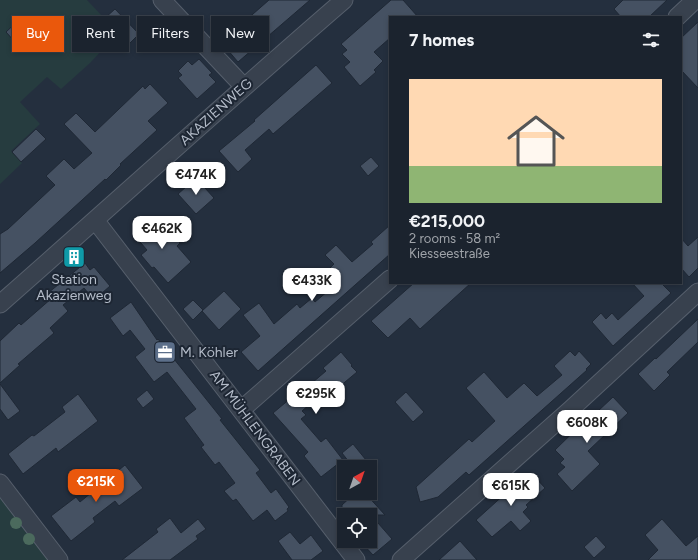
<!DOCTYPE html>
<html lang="en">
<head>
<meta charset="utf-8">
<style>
  body { margin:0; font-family:Figtree,sans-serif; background:#242b36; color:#f1f3f6; height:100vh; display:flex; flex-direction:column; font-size:15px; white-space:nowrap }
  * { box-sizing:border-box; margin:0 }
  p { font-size:13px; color:#a0a4aa }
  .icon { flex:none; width:22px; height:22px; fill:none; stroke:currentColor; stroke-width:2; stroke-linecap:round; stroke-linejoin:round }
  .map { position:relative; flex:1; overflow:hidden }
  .panel { position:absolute; left:389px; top:16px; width:293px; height:268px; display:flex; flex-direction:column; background:#1b232e; border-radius:0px; box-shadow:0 2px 6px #0003,0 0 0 1px #39404a }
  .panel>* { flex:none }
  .banner { position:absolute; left:12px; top:16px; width:317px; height:36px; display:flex; gap:8px }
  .needle { width:26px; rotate:40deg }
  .buttons { position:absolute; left:337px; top:460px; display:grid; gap:8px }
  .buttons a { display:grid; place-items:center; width:40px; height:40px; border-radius:0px; background:#1b232e; box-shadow:0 2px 6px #0003,0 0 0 1px #39404a; font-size:20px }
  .price { position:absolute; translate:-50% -34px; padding:0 9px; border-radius:8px; background:#fff; color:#222; font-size:13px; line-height:26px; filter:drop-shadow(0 1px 2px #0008) }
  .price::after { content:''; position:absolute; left:50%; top:24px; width:12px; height:9px; margin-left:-6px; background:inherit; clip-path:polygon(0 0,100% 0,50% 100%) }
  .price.active { background:#ea580c; color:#fff }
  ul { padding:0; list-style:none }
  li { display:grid; align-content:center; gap:8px; height:212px; padding:0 20px }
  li+li { border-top:1px solid #39404a }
  li span { display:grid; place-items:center; height:124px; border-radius:0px; color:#555 }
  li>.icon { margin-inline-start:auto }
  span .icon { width:72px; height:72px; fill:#fffc; stroke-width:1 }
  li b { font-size:17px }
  h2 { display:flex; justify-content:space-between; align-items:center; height:48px; padding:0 20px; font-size:17px }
  .pill { padding:0 14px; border-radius:0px; background:#1b232e; box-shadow:0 2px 6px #0003,0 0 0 1px #39404a; font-size:14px; line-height:36px }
  .pill.active { background:#ea580c; color:#fff }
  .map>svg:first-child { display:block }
  .green { fill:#263c3f }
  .building { fill:#455162; stroke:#1f2835 }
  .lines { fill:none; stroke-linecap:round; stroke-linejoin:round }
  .minor-casing { stroke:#565f6c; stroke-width:19 }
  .minor { stroke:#38414e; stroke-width:17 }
  .tree { fill:#4b6a5d }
  .labels { text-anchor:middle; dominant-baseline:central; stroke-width:4; stroke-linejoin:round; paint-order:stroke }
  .street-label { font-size:14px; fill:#b4bcc9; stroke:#1d2633 }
  .poi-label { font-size:14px; fill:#b4bcc9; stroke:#1d2633 }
</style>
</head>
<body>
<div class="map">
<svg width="698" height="560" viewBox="0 0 698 560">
  <rect width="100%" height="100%" fill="#242f3e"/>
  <!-- green -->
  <path class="green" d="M 0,0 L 87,0 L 118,33 L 90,63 L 61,89 L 47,77 L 20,102 L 40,124 L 11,151 L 22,163 L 0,184 Z
    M 0,495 L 50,560 L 0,560 Z"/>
  <!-- building -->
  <path class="building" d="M 269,0 L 310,0 L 238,62 L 221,42 Z
    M 391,0 L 403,0 L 418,17 L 390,17 L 390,38 L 374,52 L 383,61 L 374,70 L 376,72 L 360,86 L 344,67 L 350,62 L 342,54 L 347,50 L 341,44 Z
    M 623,0 L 667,0 L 649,17 L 621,17 L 614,9 Z
    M 115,9 L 139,34 L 129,44 L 105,18 Z
    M 21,18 L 30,27 L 24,33 L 26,35 L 16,43 L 6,32 Z
    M 156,18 L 175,37 L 174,39 L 179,44 L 170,52 L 165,47 L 164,48 L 146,28 Z
    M 698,22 L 698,88 L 681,70 L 681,38 Z
    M 199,59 L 212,73 L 209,75 L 216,82 L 197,99 L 178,78 L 182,75 L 178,71 L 188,61 L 192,65 Z
    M 316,65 L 332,83 L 273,134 L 269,129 L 245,150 L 252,159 L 238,172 L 219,151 L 255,121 L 254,120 Z
    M 150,84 L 168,103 L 148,121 L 157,130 L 120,164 L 121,165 L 106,180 L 105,179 L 35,243 L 0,273 L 0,234 L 8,229 L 55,185 L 46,176 L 64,159 L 74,169 L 92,153 L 64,124 L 76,113 L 95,132 L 143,86 L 145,89 Z
    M 36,129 L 46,139 L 21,162 L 12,152 Z
    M 371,157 L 379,166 L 368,176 L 360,166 Z
    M 196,178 L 214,198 L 196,214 L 178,194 Z
    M 156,216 L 180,243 L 177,246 L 191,262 L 168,283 L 154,267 L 152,268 L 141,255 L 147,250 L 134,235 Z
    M 390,225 L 390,254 L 258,371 L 241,352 L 260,336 L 243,315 L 259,303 L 274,324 L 297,304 L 300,308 L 312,298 L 315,302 L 335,285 L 325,273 L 334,264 L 325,255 L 336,245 L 352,262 L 373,244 L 371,242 Z
    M 698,237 L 698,268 L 689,277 L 681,268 L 681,238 L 688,246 Z
    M 85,263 L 90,270 L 94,267 L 110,286 L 94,300 L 84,288 L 63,305 L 68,311 L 50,328 L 54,333 L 18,364 L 20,365 L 0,383 L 0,341 L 19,323 L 21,325 L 52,298 L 48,293 Z
    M 414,283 L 471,283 L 420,329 L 410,318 L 388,338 L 371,321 Z
    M 632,283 L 661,283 L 671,293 L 613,346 L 592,322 L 601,313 L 606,319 L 612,313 L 618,320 L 644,296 Z
    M 224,291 L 241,309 L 219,330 L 202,311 Z
    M 193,300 L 203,310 L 193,320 L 183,309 Z
    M 131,302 L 157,340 L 158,339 L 222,419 L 220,420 L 260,470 L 256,473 L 271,493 L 276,489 L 289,507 L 287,509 L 288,511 L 275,521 L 267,510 L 253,521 L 236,499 L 233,501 L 224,491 L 235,483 L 219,462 L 215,465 L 201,447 L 204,445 L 184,418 L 196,409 L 167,372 L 154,382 L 135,357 L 145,349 L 130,330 L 123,336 L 110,318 Z
    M 698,319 L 698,342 L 667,372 L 670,375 L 654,391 L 638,374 L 655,358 L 656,359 Z
    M 570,351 L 575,356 L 579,351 L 591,364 L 586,369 L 587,370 L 469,475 L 466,472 L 438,497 L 420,502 L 416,487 L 469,439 L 472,442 L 495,421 L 466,388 L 484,372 L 507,398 L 524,383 L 537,396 L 562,375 L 554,366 Z
    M 341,352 L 352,365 L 351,366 L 357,372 L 339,387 L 335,382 L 302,411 L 306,415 L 301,419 L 321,442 L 326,438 L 343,460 L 321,477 L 304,456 L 308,452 L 273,413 L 291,398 L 292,400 L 326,371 L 323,368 Z
    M 0,384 L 20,411 L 8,420 L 0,409 Z
    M 147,390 L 154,399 L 143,408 L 136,399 Z
    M 406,392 L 424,412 L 413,422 L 395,402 Z
    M 78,394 L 98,421 L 58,452 L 56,448 L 23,474 L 8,454 L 32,435 L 34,436 L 65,412 L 62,407 Z
    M 613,397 L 628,413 L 588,451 L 600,464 L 572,491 L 557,474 L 565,467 L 560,463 L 564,459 L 555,450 L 596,410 L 597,412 Z
    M 353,444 L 366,460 L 356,467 L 353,467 L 342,453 Z
    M 125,465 L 143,488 L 119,506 L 115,501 L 93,518 L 95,522 L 71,541 L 51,516 L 76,497 L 80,502 Z
    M 527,474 L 532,480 L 535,477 L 545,488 L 526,505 L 528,507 L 523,512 L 531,521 L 520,531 L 511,521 L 492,537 L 476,520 Z
    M 355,493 L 365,493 L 385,515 L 371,515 L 392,539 L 373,555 L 360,541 L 370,541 L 370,515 L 342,515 L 342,505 Z
    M 170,518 L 181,533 L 198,519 L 206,529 L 196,536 L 198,539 L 170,560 L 122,560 L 158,532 L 156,529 Z
    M 662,519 L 686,546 L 698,536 L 698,560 L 648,560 L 658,550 L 645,535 Z
    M 290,532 L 300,544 L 311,535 L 323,551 L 311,560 L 292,560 L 278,541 Z
    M 596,536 L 606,547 L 594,558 L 584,547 Z
    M 460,541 L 477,560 L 439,560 Z"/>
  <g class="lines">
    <!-- minor casing -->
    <g class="minor-casing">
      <path id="minor" d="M 162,0 L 244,87
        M 677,17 L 695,0
        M 95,220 L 356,560
        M 0,304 C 115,203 228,100 344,0
        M 241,410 L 390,279
        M 0,483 L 59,560
        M 401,560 L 571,409 L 698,292"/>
    </g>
    <!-- minor -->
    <use href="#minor" class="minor"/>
  </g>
  <!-- trees -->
  <g class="tree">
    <circle cx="16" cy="523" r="6"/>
    <circle cx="29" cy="539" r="6"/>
  </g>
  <!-- icons -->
  <defs>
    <g id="building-square" transform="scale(1.15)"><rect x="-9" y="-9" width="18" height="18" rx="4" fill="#0f9aa8" stroke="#1d2633"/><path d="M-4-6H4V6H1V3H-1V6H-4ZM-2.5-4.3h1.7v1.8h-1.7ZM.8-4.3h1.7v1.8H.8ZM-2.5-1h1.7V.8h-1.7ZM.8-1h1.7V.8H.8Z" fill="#fff"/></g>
    <g id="office-square" transform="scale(1.15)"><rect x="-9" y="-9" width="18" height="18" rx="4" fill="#5c6f8a" stroke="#1d2633"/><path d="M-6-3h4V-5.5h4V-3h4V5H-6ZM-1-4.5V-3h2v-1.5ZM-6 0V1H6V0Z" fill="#fff"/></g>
  </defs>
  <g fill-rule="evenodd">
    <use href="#building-square" x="74" y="257"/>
    <use href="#office-square" x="165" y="352"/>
  </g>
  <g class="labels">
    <!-- street labels -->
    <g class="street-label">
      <text transform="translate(216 112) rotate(-42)">AKAZIENWEG</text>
      <text transform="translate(255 428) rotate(53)">AM MÜHLENGRABEN</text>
    </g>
    <!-- poi labels -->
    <g class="poi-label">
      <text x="74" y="279">Station<tspan x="74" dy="16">Akazienweg</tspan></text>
      <text x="180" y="352" text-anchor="start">M. Köhler</text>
    </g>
  </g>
</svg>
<div class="buttons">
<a><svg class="needle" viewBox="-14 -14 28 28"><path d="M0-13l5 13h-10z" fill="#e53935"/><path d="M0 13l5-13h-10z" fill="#a0a4aa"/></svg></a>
<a><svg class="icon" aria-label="locate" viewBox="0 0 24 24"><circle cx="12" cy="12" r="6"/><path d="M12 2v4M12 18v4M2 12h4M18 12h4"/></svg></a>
</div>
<b class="price" style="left:196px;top:196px">€474K</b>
<b class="price" style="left:162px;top:250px">€462K</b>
<b class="price" style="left:312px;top:302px">€433K</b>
<b class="price" style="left:316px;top:415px">€295K</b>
<b class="price" style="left:587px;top:444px">€608K</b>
<b class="price active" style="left:96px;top:503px">€215K</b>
<b class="price" style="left:511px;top:507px">€615K</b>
<div class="banner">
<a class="pill active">Buy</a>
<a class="pill">Rent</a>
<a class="pill">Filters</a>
<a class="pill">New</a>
</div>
<section class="panel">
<h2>7 homes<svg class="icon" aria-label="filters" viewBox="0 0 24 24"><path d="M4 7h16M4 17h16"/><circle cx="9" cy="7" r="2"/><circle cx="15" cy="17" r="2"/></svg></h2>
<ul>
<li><span style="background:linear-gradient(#ffd9b3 70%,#8fb573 0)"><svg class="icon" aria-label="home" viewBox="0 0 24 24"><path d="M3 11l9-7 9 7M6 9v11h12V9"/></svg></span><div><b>€215,000</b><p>2 rooms · 58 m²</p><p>Kiesseestraße</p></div></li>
</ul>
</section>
</div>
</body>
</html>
